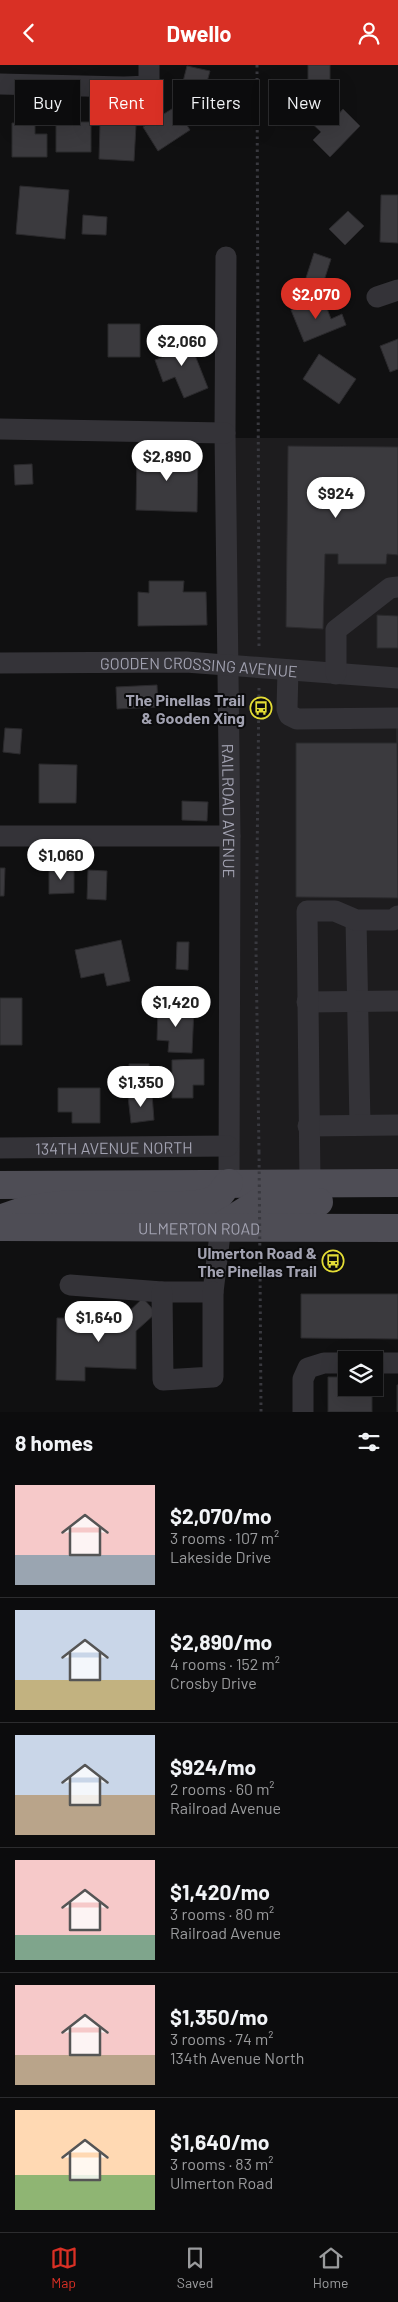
<!DOCTYPE html>
<html lang="en">
<head>
<meta charset="utf-8">
<style>
  body { margin:0; font-family:Barlow,sans-serif; background:#1a1a1b; color:#f1f3f6; height:100vh; display:flex; flex-direction:column; font-size:19px; white-space:nowrap }
  * { box-sizing:border-box; margin:0 }
  p { font-size:16px; color:#9a9b9d }
  .icon { flex:none; width:28px; height:28px; fill:none; stroke:currentColor; stroke-width:2; stroke-linecap:round; stroke-linejoin:round }
  .map { position:relative; height:1347px; overflow:hidden }
  .sheet { display:flex; flex-direction:column; background:#0c0c0d; flex:1 }
  .sheet>* { flex:none }
  .hud { position:absolute; left:15px; top:15px; width:369px; height:45px; display:flex; gap:10px }
  .buttons { position:absolute; left:338px; top:1286px; display:grid; gap:10px }
  .buttons a { display:grid; place-items:center; width:45px; height:45px; border-radius:0px; background:#0c0c0d; box-shadow:0 5px 20px #0002,0 0 0 1px #2c2c2e; font-size:25px }
  .price { position:absolute; translate:-50% -42px; padding:0 11px; border-radius:18px; background:#fff; color:#222; font-size:16px; line-height:32px; filter:drop-shadow(0 1px 2px #0008) }
  .price::after { content:''; position:absolute; left:50%; top:30px; width:15px; height:11px; margin-left:-8px; background:inherit; clip-path:polygon(0 0,100% 0,50% 100%) }
  .price.selected { background:#d93025; color:#fff }
  ul { padding:0; list-style:none }
  li { display:flex; align-items:center; gap:15px; height:125px; padding:0 15px }
  li+li { border-top:1px solid #2c2c2e }
  li span { display:grid; place-items:center; flex:none; width:140px; height:100px; border-radius:0px; color:#555 }
  li>.icon { margin-inline-start:auto }
  span .icon { width:60px; height:60px; fill:#fffc; stroke-width:1 }
  li b { font-size:21px }
  h2 { display:flex; justify-content:space-between; align-items:center; height:60px; padding:0 15px; font-size:21px }
  .chip { padding:0 18px; border-radius:0px; background:#0c0c0d; box-shadow:0 5px 20px #0002,0 0 0 1px #2c2c2e; font-size:18px; line-height:45px }
  .chip.selected { background:#d93025; color:#fff }
  header { display:flex; justify-content:space-between; align-items:center; height:65px; padding:0 15px; background:#d93025; color:#fff; font-size:22px; font-weight:700 }
  .menu { display:flex; justify-content:space-around; align-items:center; height:70px; border-top:1px solid #2c2c2e; background:#0c0c0d; font-size:14px; color:#9a9b9d }
  .menu a { display:grid; justify-items:center; gap:2px }
  .menu .selected { color:#d93025 }
  .map>svg:first-child { display:block }
  .built { fill:#1d1c1e }
  .building { fill:#3b3a3e; stroke:#2b2a2d }
  .lines { fill:none; stroke-linecap:round; stroke-linejoin:round }
  .path { stroke:#39393f; stroke-width:3; stroke-dasharray:2.5 4; stroke-linecap:butt }
  .minor { stroke:#343338; stroke-width:21 }
  .major { stroke:#4e4d55; stroke-width:28 }
  .path-bridge { stroke:#39393f; stroke-width:3; stroke-dasharray:2.5 4; stroke-linecap:butt }
  .labels { text-anchor:middle; dominant-baseline:central; stroke-width:4; stroke-linejoin:round; paint-order:stroke }
  .street-label { font-size:16px; fill:#a2a2b1; stroke:#0b0b0c }
  .poi-label { font-size:16px; font-weight:bold; fill:#a2a2b1; stroke:#0b0b0c; text-anchor:end }
</style>
</head>
<body>
<header><svg class="icon" aria-label="back" viewBox="0 0 24 24"><path d="M15 5l-7 7 7 7"/></svg>Dwello<svg class="icon" aria-label="person" viewBox="0 0 24 24"><circle cx="12" cy="8" r="4"/><path d="M4 21q1-7 8-7t8 7"/></svg></header>
<div class="map">
<svg width="398" height="1347" viewBox="0 0 398 1347">
  <rect width="100%" height="100%" fill="#101011"/>
  <!-- built -->
  <path class="built" d="M 234,373 L 398,373 L 398,603 L 238,591 Z
    M 237,610 L 398,622 L 398,1109 L 237,1109 Z"/>
  <!-- building -->
  <path class="building" d="M 308,0 L 330,0 L 330,17 L 308,17 Z
    M 187,1 L 210,6 L 207,17 L 219,20 L 216,32 L 205,29 L 201,42 L 178,36 Z
    M 319,35 L 336,52 L 343,44 L 360,61 L 330,92 L 313,75 L 321,67 L 304,51 Z
    M 175,42 L 190,65 L 158,86 L 143,62 Z
    M 56,57 L 91,57 L 91,87 L 56,87 Z
    M 12,58 L 35,58 L 35,69 L 47,69 L 47,92 L 12,92 Z
    M 100,59 L 136,60 L 134,96 L 99,94 Z
    M 20,121 L 69,125 L 65,174 L 16,169 Z
    M 381,130 L 398,130 L 398,178 L 380,177 Z
    M 348,146 L 364,161 L 345,180 L 329,164 Z
    M 83,150 L 107,152 L 106,170 L 82,169 Z
    M 314,188 L 331,194 L 321,225 L 304,219 Z
    M 323,233 L 331,254 L 342,249 L 346,260 L 304,277 L 291,245 Z
    M 108,259 L 140,259 L 140,292 L 108,292 Z
    M 187,270 L 208,323 L 184,333 L 175,312 L 163,317 L 155,295 L 167,291 L 163,280 Z
    M 398,274 L 398,304 L 390,307 L 380,281 Z
    M 319,289 L 356,314 L 339,339 L 303,314 Z
    M 288,381 L 398,382 L 398,490 L 387,489 L 386,499 L 338,499 L 338,489 L 325,489 L 323,564 L 286,562 Z
    M 137,387 L 198,388 L 197,447 L 136,445 Z
    M 32,399 L 33,419 L 15,420 L 14,400 Z
    M 149,516 L 184,516 L 183,527 L 206,527 L 207,560 L 138,561 L 138,527 L 149,528 Z
    M 377,550 L 398,551 L 398,583 L 377,583 Z
    M 157,620 L 158,642 L 117,644 L 116,622 Z
    M 397,656 L 398,833 L 296,832 L 296,678 L 397,678 Z
    M 5,663 L 22,664 L 20,689 L 3,687 Z
    M 39,699 L 77,700 L 76,738 L 39,738 Z
    M 182,736 L 208,737 L 207,756 L 182,755 Z
    M 0,803 L 5,803 L 4,831 L 0,831 Z
    M 74,804 L 74,828 L 49,829 L 49,805 Z
    M 88,805 L 107,806 L 106,835 L 87,834 Z
    M 121,875 L 130,916 L 107,921 L 104,908 L 81,913 L 75,885 Z
    M 177,877 L 189,877 L 188,905 L 176,904 Z
    M 0,933 L 22,933 L 22,980 L 0,980 Z
    M 158,942 L 194,943 L 192,988 L 168,987 L 169,976 L 157,975 Z
    M 204,994 L 204,1020 L 193,1020 L 193,1033 L 172,1033 L 172,995 Z
    M 129,999 L 149,999 L 149,1019 L 129,1019 Z
    M 58,1023 L 100,1023 L 100,1058 L 72,1058 L 72,1047 L 58,1047 Z
    M 152,1029 L 154,1055 L 131,1058 L 128,1031 Z
    M 301,1229 L 398,1229 L 398,1274 L 301,1273 Z
    M 143,1233 L 156,1248 L 136,1266 L 136,1304 L 85,1302 L 85,1316 L 56,1315 L 57,1253 L 121,1254 Z
    M 328,1312 L 346,1312 L 346,1322 L 372,1322 L 372,1347 L 328,1347 Z
    M 397,1320 L 398,1320 L 398,1347 L 397,1347 Z"/>
  <g class="lines">
    <!-- path -->
    <path class="path" d="M 257,0 L 259,584
      M 259,1087 L 256,885 L 259,621
      M 260,1201 L 261,1347"/>
    <!-- minor -->
    <g class="minor">
      <path d="M 0,19 L 124,22 L 149,21 L 149,0"/>
      <path id="s1" d="M 226,192 L 225,368 L 230,771 L 229,1118"/>
      <path d="M 377,232 L 398,225"/>
      <path d="M 0,364 L 225,368"/>
      <path id="s2" d="M 0,598 L 186,597 L 398,613"/>
      <path d="M 288,605 L 287,644 L 289,650 L 297,654 L 398,653"/>
      <path d="M 336,609 L 336,565 L 390,523 L 398,522"/>
      <path d="M 0,771 L 230,771"/>
      <path d="M 356,855 L 360,1060"/>
      <path d="M 307,937 L 398,936"/>
      <path d="M 308,1061 L 398,1060"/>
      <path id="s3" d="M 0,1083 L 228,1081"/>
      <path d="M 310,1118 L 307,846 L 335,846 L 356,855 L 393,855 L 398,851"/>
      <path d="M 70,1220 L 162,1227 L 213,1227 L 221,1161"/>
      <path d="M 162,1227 L 163,1315 L 213,1312 L 213,1227"/>
      <path d="M 374,1298 L 398,1298"/>
      <path d="M 303,1347 L 303,1314 L 308,1303 L 324,1298 L 346,1298"/>
    </g>
    <!-- major -->
    <g class="major">
      <path d="M 0,1120 L 398,1118"/>
      <path d="M 5,1152 C 50,1134 102,1140 149,1140 C 167,1140 202,1143 217,1133 C 221,1129 225,1122 229,1118"/>
      <path d="M 221,1161 L 259,1137 L 319,1137"/>
      <path id="s4" d="M 0,1162 L 398,1163"/>
    </g>
    <!-- path-bridge -->
    <path class="path-bridge" d="M 259,1087 L 260,1201"/>
  </g>
  <!-- icons -->
  <defs>
    <g id="bus-ring" transform="scale(1.125)"><circle r="9.5" fill="#0b0b0c" stroke="#e4dd35" stroke-width="1.5"/><path d="M-5-6H5V4H4V6H2V4H-2V6H-4V4H-5ZM-3.5-4V0h7V-4ZM-3.5 1.2v1.5H-2V1.2ZM2 1.2v1.5H3.5V1.2Z" fill="#e4dd35"/></g>
  </defs>
  <g fill-rule="evenodd">
    <use href="#bus-ring" x="261" y="643"/>
    <use href="#bus-ring" x="333" y="1196"/>
  </g>
  <g class="labels">
    <!-- street labels -->
    <g class="street-label">
      <text stroke="none"><textPath href="#s2" startOffset="199">GOODEN CROSSING AVENUE</textPath></text>
      <text stroke="none"><textPath href="#s1" startOffset="554">RAILROAD AVENUE</textPath></text>
      <text stroke="none"><textPath href="#s3" startOffset="114">134TH AVENUE NORTH</textPath></text>
      <text stroke="none"><textPath href="#s4" startOffset="199">ULMERTON ROAD</textPath></text>
    </g>
    <!-- poi labels -->
    <g class="poi-label">
      <text x="245" y="634">The Pinellas Trail<tspan x="245" dy="18">&amp; Gooden Xing</tspan></text>
      <text x="317" y="1187">Ulmerton Road &amp;<tspan x="317" dy="18">The Pinellas Trail</tspan></text>
    </g>
  </g>
</svg>
<div class="buttons">
<a><svg class="icon" aria-label="layers" viewBox="0 0 24 24"><path d="M12 4l9 5-9 5-9-5zM3 14l9 5 9-5"/></svg></a>
</div>
<b class="price selected" style="left:316px;top:255px">$2,070</b>
<b class="price" style="left:182px;top:302px">$2,060</b>
<b class="price" style="left:167px;top:417px">$2,890</b>
<b class="price" style="left:336px;top:454px">$924</b>
<b class="price" style="left:61px;top:816px">$1,060</b>
<b class="price" style="left:176px;top:963px">$1,420</b>
<b class="price" style="left:141px;top:1043px">$1,350</b>
<b class="price" style="left:99px;top:1278px">$1,640</b>
<div class="hud">
<a class="chip">Buy</a>
<a class="chip selected">Rent</a>
<a class="chip">Filters</a>
<a class="chip">New</a>
</div>
</div>
<section class="sheet">
<h2>8 homes<svg class="icon" aria-label="filters" viewBox="0 0 24 24"><path d="M4 7h16M4 17h16"/><circle cx="9" cy="7" r="2"/><circle cx="15" cy="17" r="2"/></svg></h2>
<ul>
<li><span style="background:linear-gradient(#f6c9c9 70%,#9aa5b1 0)"><svg class="icon" aria-label="home" viewBox="0 0 24 24"><path d="M3 11l9-7 9 7M6 9v11h12V9"/></svg></span><div><b>$2,070/mo</b><p>3 rooms · 107 m²</p><p>Lakeside Drive</p></div></li>
<li><span style="background:linear-gradient(#c9d6e8 70%,#c2b280 0)"><svg class="icon" aria-label="home" viewBox="0 0 24 24"><path d="M3 11l9-7 9 7M6 9v11h12V9"/></svg></span><div><b>$2,890/mo</b><p>4 rooms · 152 m²</p><p>Crosby Drive</p></div></li>
<li><span style="background:linear-gradient(#c9d6e8 60%,#b9a48a 0)"><svg class="icon" aria-label="home" viewBox="0 0 24 24"><path d="M3 11l9-7 9 7M6 9v11h12V9"/></svg></span><div><b>$924/mo</b><p>2 rooms · 60 m²</p><p>Railroad Avenue</p></div></li>
<li><span style="background:linear-gradient(#f6c9c9 75%,#7fa58c 0)"><svg class="icon" aria-label="home" viewBox="0 0 24 24"><path d="M3 11l9-7 9 7M6 9v11h12V9"/></svg></span><div><b>$1,420/mo</b><p>3 rooms · 80 m²</p><p>Railroad Avenue</p></div></li>
<li><span style="background:linear-gradient(#f6c9c9 70%,#b9a48a 0)"><svg class="icon" aria-label="home" viewBox="0 0 24 24"><path d="M3 11l9-7 9 7M6 9v11h12V9"/></svg></span><div><b>$1,350/mo</b><p>3 rooms · 74 m²</p><p>134th Avenue North</p></div></li>
<li><span style="background:linear-gradient(#ffd9b3 65%,#8fb573 0)"><svg class="icon" aria-label="home" viewBox="0 0 24 24"><path d="M3 11l9-7 9 7M6 9v11h12V9"/></svg></span><div><b>$1,640/mo</b><p>3 rooms · 83 m²</p><p>Ulmerton Road</p></div></li>
</ul>
</section>
<nav class="menu">
<a class="selected"><svg class="icon" aria-label="map" viewBox="0 0 24 24"><path d="M3 6l6-2 6 2 6-2v14l-6 2-6-2-6 2zM9 4v14M15 6v14"/></svg>Map</a>
<a><svg class="icon" aria-label="saved" viewBox="0 0 24 24"><path d="M7 4h10v16l-5-4-5 4z"/></svg>Saved</a>
<a><svg class="icon" aria-label="home" viewBox="0 0 24 24"><path d="M3 11l9-7 9 7M6 9v11h12V9"/></svg>Home</a>
</nav>
</body>
</html>
